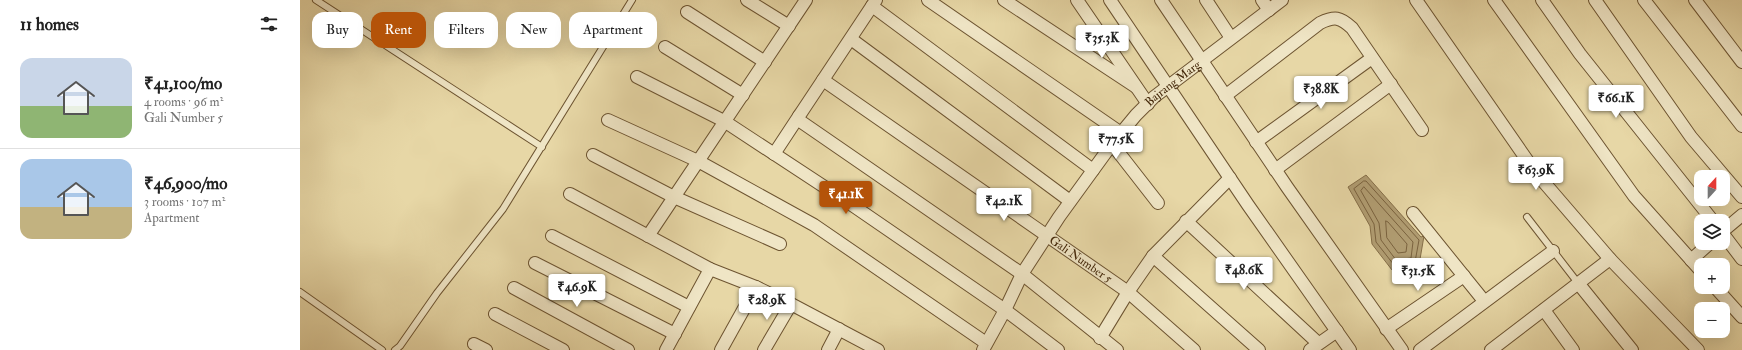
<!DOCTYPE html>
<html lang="en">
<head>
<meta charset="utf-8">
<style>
  body { margin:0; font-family:"IM FELL Double Pica",serif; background:#f6f6f6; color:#222; height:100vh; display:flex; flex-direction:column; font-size:15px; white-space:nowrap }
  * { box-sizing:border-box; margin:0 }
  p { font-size:13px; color:#767676 }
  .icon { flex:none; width:22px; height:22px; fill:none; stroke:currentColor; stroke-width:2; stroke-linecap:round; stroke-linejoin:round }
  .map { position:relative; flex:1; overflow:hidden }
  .panel { display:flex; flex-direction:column; background:#fff; width:300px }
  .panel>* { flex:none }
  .top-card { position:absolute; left:12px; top:12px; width:380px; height:36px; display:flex; gap:8px }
  .needle { width:26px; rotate:21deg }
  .controls { position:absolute; left:1394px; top:170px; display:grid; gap:8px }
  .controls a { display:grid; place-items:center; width:36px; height:36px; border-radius:8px; background:#fff; box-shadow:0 4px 16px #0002; font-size:20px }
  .price { position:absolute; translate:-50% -34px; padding:0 9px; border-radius:4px; background:#fff; color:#222; font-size:13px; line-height:26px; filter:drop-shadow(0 1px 2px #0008) }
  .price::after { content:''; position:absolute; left:50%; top:24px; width:12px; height:9px; margin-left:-6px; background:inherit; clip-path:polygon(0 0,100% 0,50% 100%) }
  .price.current { background:#b45309; color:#fff }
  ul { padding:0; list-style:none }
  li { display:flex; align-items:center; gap:12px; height:100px; padding:0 20px }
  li+li { border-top:1px solid #e0e0e0 }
  li span { display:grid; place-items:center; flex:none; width:112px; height:80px; border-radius:12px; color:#555 }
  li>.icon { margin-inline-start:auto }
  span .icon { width:48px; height:48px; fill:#fffc; stroke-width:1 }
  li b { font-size:17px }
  h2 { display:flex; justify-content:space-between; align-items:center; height:48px; padding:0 20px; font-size:17px }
  .pill { padding:0 14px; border-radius:12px; background:#fff; box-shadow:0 4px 16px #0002; font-size:14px; line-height:36px }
  .pill.current { background:#b45309; color:#fff }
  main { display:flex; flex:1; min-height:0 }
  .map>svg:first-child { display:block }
  .water { fill:#b09c71; stroke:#856e48 }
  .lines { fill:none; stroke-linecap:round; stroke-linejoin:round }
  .shore { stroke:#7a623e; stroke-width:1 }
  .service-casing { stroke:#6d5431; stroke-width:8 }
  .minor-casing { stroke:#6d5431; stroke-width:14 }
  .service { stroke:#efe5c5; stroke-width:6 }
  .minor { stroke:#efe5c5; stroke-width:12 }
  .labels { text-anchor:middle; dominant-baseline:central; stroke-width:3; stroke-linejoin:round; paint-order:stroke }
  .street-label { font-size:12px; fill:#44280a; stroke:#efe5c5 }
</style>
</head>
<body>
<main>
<section class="panel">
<h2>11 homes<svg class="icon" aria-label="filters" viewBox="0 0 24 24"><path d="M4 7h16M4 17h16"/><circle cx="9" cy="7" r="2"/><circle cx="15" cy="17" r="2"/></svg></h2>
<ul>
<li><span style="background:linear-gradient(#c9d6e8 60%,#8fb573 0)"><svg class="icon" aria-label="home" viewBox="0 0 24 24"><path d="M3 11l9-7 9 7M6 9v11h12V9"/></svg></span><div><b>₹41,100/mo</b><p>4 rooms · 96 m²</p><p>Gali Number 5</p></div></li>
<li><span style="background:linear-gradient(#a9c7e8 60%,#c2b280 0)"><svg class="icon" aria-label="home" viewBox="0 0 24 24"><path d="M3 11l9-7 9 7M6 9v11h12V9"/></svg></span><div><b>₹46,900/mo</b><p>3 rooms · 107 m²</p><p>Apartment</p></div></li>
</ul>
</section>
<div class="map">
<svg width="1442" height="350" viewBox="0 0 1442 350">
  <rect width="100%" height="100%" fill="#e7d7a6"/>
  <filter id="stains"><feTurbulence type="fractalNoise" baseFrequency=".005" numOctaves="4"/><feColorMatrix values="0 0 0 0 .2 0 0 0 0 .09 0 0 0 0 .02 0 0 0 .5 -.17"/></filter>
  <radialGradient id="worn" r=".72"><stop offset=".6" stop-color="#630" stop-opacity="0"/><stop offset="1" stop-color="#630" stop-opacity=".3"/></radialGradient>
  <!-- water -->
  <path class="water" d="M 1066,175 L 1121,237 L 1124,236 L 1119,265 L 1092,270 L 1072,244 L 1070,226 L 1048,187 Z"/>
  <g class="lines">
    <!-- shore -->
    <path class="shore" d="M 1064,181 L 1066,181 L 1119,240 L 1115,262 L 1094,265 L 1076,242 L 1074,224 L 1054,189 Z
      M 1064,187 L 1113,242 L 1111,258 L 1096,260 L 1081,240 L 1079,223 L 1061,191 Z
      M 1086,221 L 1088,222 L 1107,244 L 1106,252 L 1098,253 L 1087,238 Z"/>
    <!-- service casing -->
    <g class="service-casing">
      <path id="service" d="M 16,0 L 242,147
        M 1227,217 L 1278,283
        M 0,292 L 82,350
        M 95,350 L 100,346 L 137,293 L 203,209 L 332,0"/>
    </g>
    <!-- minor casing -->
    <g class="minor-casing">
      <g id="minor">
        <path d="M 447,0 L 489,26"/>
        <path d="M 576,0 L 503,110 L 499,116 L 500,121 L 722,274 L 817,350"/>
        <path d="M 628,0 L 821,133"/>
        <path d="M 704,0 L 836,87"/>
        <path d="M 777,0 L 848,104"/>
        <path d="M 810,0 L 948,205 L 1050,350"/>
        <path d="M 861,0 L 987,187 L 1102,350"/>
        <path d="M 906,0 L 931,38"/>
        <path d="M 962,0 L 969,10"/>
        <path d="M 1116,0 L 1236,173 L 1310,259 L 1398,350"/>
        <path d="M 1194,0 L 1334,196 L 1401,271"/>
        <path d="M 1242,0 L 1280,54 L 1413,221"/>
        <path d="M 1295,0 L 1391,137 L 1442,197"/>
        <path d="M 1344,0 L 1442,126"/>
        <path d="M 1395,0 L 1442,62"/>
        <path d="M 572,6 L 793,170"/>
        <path d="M 387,12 L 465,62"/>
        <path d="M 551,39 L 770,201"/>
        <path d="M 365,47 L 443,95"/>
        <path d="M 337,77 L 424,121 L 555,207 L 705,310 L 758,350"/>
        <path id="s1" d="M 523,80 L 828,292 L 894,350"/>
        <path d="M 925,96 L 1020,23 C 1035,16 1040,17 1052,28 L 1122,130"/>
        <path d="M 308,120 L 398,161 L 514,225 L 686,343"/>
        <path d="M 956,142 L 1072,58"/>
        <path d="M 812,144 L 858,203"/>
        <path d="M 474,154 L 499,116"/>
        <path d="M 293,155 L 374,197 L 480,244"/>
        <path d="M 975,170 L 1091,84"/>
        <path d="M 270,194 L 410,269 L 456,287 L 491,304 L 578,350"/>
        <path d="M 1113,213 L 1184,301"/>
        <path d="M 886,221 L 1018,343"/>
        <path d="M 1423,231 L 1442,215"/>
        <path d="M 1423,234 L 1442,259"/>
        <path d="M 252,236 L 389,307"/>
        <path d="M 348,236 L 506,0"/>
        <path d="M 853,256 L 959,350"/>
        <path d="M 1391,260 L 1410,243"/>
        <path d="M 235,263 L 375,334"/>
        <path d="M 1278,283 L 1332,350"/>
        <path d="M 1415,287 L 1442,317"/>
        <path d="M 214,288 L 328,350"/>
        <path d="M 1244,310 L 1273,350"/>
        <path d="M 195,314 L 263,350"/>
        <path d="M 1086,329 L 1164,276"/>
        <path d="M 800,338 L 828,292 L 853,256 L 930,178"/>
        <path d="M 174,344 L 186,350"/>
        <path d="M 366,350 L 410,269"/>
        <path d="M 421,350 L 456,287"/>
        <path d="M 464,350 L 491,304"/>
        <path d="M 528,350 L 539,329"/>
        <path id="s2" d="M 683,350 L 705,310 L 722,274 L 759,217 L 812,144 L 836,115 L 854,97 L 982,0"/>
        <path d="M 1010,350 L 1037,331"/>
        <path d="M 1120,350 L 1253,251"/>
        <path d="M 1191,350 L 1310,259"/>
      </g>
    </g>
    <!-- service -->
    <use href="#service" class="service"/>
    <!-- minor -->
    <use href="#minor" class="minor"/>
  </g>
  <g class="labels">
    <!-- street labels -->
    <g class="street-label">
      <text stroke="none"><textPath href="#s2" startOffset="330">Bajrang Marg</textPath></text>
      <text stroke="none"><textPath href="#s1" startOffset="314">Gali Number 5</textPath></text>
    </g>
  </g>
  <rect width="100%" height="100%" filter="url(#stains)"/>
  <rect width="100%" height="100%" fill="url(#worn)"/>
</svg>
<div class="controls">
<a><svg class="needle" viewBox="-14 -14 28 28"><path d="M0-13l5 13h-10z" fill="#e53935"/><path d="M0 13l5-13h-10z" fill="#767676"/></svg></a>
<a><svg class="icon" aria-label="layers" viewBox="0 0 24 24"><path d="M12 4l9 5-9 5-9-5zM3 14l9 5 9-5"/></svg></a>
<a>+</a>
<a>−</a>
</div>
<b class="price" style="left:802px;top:59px">₹35.3K</b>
<b class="price" style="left:1021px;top:110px">₹38.8K</b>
<b class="price" style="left:1316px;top:119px">₹66.1K</b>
<b class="price" style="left:816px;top:160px">₹77.5K</b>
<b class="price" style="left:1236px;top:191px">₹63.9K</b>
<b class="price current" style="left:546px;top:215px">₹41.1K</b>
<b class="price" style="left:704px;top:222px">₹42.1K</b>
<b class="price" style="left:944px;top:291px">₹48.6K</b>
<b class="price" style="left:1118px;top:292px">₹31.5K</b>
<b class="price" style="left:277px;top:308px">₹46.9K</b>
<b class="price" style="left:467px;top:321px">₹28.9K</b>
<div class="top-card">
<a class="pill">Buy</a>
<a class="pill current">Rent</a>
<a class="pill">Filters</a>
<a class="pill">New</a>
<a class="pill">Apartment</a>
</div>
</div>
</main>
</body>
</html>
